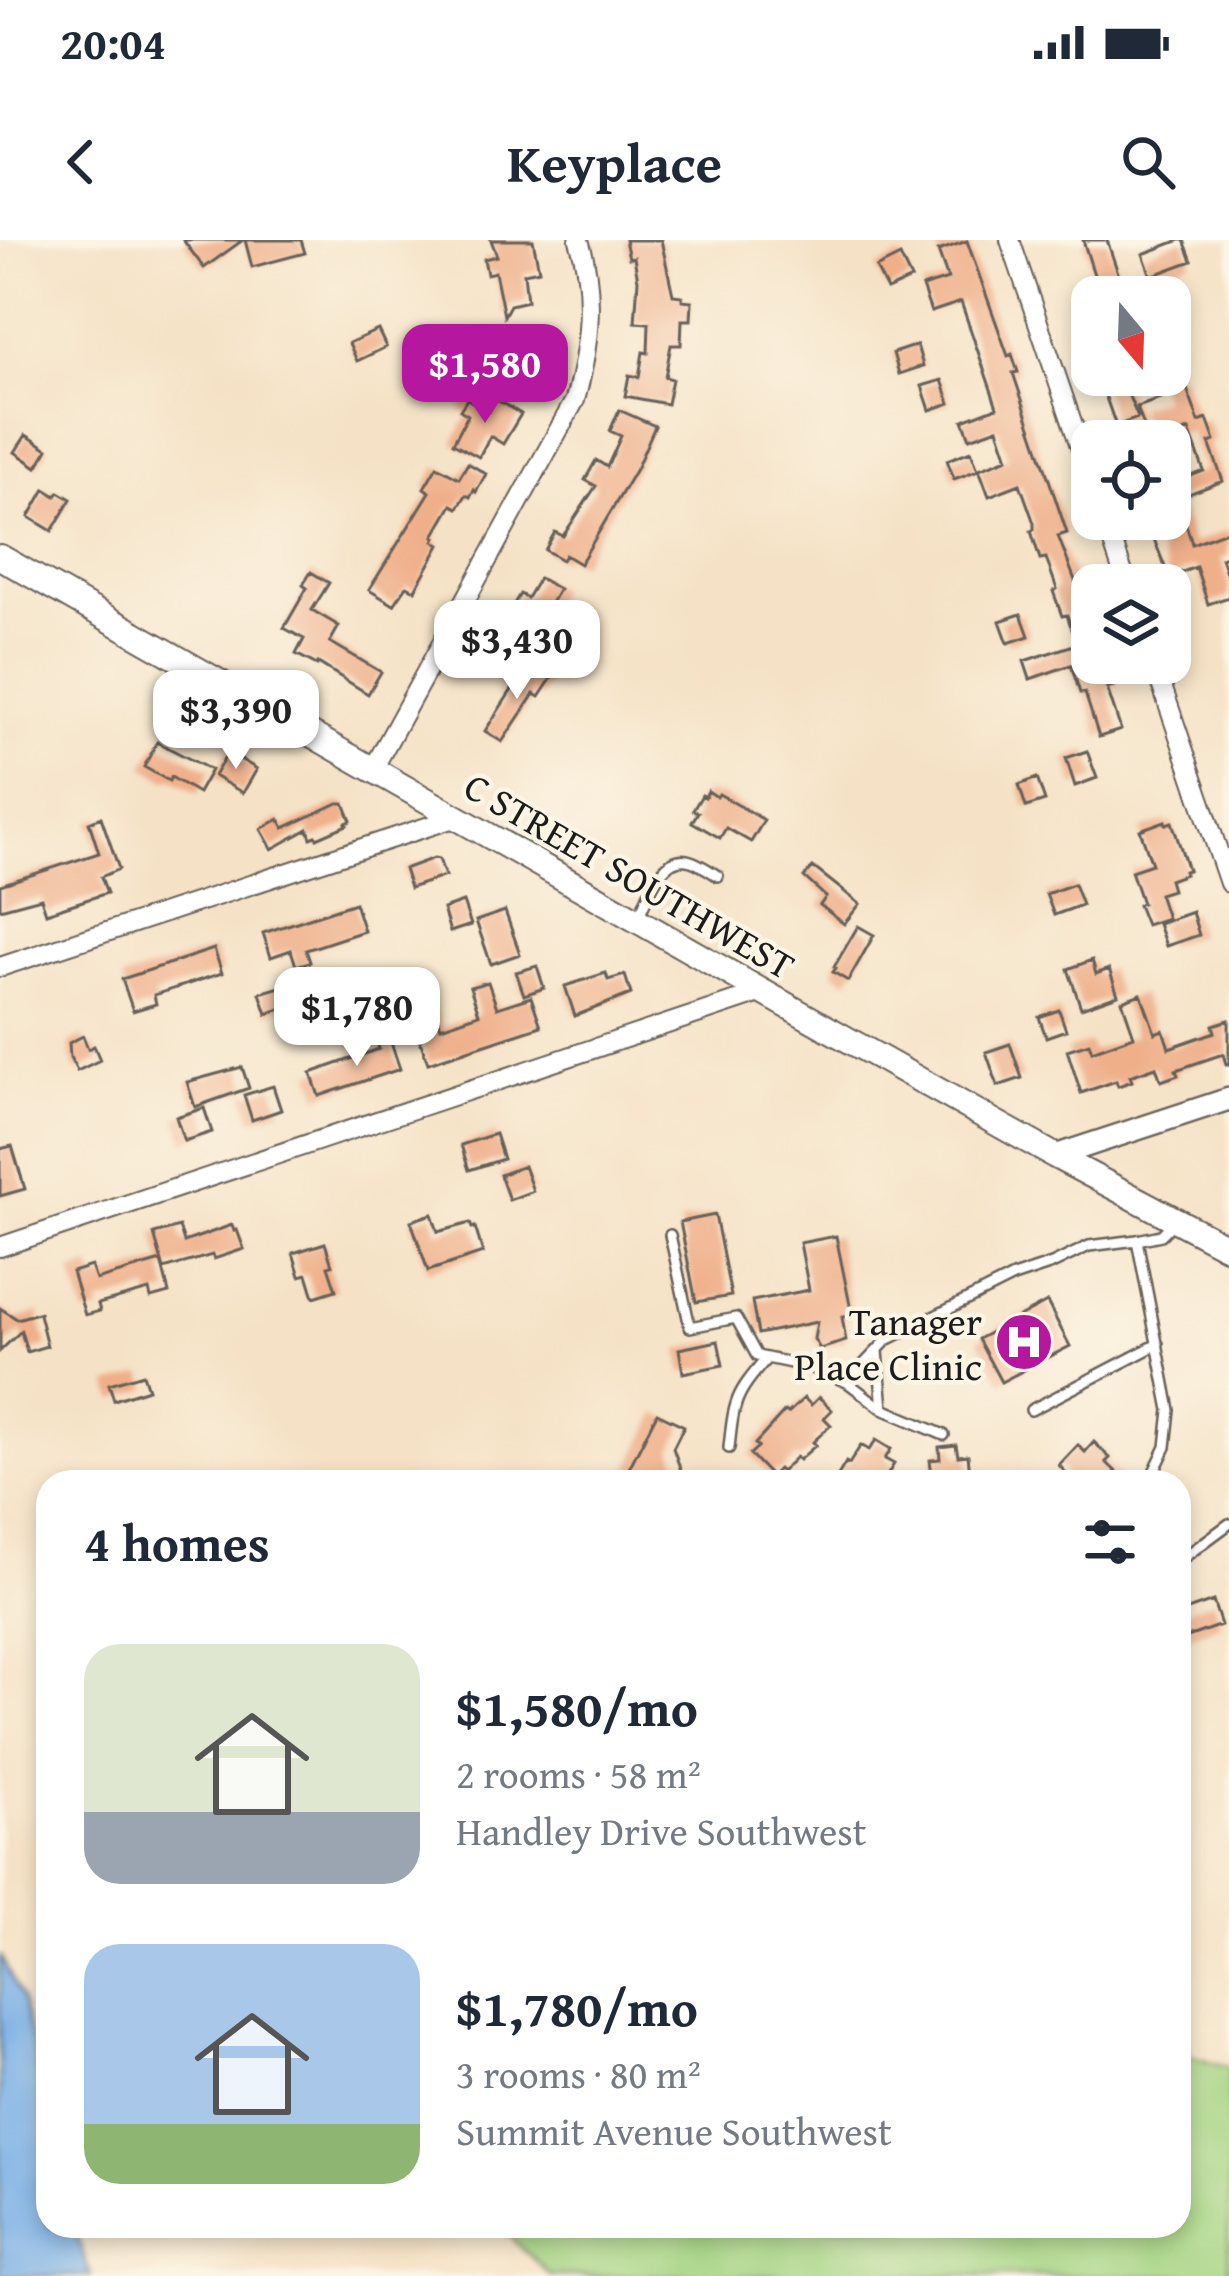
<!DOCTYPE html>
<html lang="en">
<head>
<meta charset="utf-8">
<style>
  body { margin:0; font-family:"Gentium Book Plus",serif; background:#f6f6f7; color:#1f2937; height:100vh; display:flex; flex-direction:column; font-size:45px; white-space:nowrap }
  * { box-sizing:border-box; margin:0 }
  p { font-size:39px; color:#747a83 }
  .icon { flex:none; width:66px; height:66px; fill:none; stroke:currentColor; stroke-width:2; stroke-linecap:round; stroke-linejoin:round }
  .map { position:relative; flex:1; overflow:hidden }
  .details { position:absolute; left:36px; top:1230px; width:1155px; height:768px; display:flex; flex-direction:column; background:#fff; border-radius:36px; box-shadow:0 6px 18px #0003 }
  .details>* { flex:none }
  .needle { width:78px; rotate:161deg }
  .tools { position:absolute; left:1071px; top:36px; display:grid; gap:24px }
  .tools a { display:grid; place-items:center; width:120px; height:120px; border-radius:24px; background:#fff; box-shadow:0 6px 18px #0003; font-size:60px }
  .price { position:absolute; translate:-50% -102px; padding:0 27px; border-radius:24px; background:#fff; color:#222; font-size:39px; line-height:78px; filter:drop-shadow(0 3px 6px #0008) }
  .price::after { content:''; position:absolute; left:50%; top:72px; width:36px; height:27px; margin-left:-18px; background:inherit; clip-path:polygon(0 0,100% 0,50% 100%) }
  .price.active { background:#b5179e; color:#fff }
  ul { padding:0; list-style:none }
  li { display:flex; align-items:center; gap:36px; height:300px; padding:0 48px }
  li span { display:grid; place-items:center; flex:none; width:336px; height:240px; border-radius:36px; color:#555 }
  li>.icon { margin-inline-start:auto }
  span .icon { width:144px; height:144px; fill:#fffc; stroke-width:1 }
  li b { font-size:51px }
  h2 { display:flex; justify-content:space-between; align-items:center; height:144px; padding:0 48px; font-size:51px }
  .status { display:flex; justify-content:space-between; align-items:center; height:84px; padding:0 60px; background:#fff; direction:ltr }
  .status svg { height:33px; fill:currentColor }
  header { display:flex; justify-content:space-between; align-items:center; height:156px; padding:0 48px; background:#fff; font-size:54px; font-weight:600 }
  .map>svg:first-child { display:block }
  .green { fill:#a3d381; stroke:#60784e; stroke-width:3 }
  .water { fill:#77aee6; stroke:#4a6581; stroke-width:3 }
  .building { fill:#efaf89 }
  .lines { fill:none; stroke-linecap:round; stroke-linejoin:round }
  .service-casing { stroke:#686158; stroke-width:14 }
  .minor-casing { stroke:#686158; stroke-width:22 }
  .tertiary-casing { stroke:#686158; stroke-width:26 }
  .secondary-casing { stroke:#686158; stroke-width:28 }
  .service { stroke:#fff; stroke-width:9 }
  .minor { stroke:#fff; stroke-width:18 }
  .tertiary { stroke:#fff; stroke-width:21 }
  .secondary { stroke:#fff; stroke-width:24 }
  .labels { text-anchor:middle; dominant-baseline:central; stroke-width:9; stroke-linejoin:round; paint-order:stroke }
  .street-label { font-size:39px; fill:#1c1c1c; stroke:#fcf5e5 }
  .poi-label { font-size:39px; fill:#1c1c1c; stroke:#fcf5e5; text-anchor:end }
</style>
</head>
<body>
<div class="status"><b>20:04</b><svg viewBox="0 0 49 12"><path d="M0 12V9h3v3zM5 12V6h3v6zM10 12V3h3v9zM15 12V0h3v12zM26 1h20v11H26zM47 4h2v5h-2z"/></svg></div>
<header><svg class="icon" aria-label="back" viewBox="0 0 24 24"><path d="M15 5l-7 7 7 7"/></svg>Keyplace<svg class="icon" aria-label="search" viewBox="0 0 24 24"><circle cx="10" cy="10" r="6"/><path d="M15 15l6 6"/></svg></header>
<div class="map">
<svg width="1229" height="2036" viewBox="0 0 1229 2036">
  <rect width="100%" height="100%" fill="#fcf5e5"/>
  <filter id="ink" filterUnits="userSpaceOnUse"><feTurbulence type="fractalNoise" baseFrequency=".00833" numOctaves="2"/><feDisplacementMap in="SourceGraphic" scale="24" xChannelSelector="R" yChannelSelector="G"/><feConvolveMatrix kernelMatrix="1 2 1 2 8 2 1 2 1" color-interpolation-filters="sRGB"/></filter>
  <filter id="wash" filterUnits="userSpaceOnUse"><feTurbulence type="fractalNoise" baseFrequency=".004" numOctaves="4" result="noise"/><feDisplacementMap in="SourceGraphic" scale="48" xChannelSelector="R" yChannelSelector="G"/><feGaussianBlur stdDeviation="2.7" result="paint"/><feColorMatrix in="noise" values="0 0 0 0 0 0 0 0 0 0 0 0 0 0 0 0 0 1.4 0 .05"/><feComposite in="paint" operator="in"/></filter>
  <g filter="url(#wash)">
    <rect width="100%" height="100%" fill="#f5e2c6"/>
    <!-- green -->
    <path class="green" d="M 1179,1813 L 1229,1828 L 1229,2036 L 551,2036 L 499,1986 L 1179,1986 Z"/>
    <!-- water -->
    <path class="water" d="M 0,1715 L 22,1760 L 34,1815 L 48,1898 L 48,1986 L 73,1986 L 91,2036 L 0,2036 Z"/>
    <g id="blocks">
      <!-- building -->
      <path class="building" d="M 183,0 L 243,0 L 204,28 Z
        M 245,0 L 301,0 L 305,13 L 252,27 Z
        M 491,0 L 533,0 L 539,30 L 524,33 L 527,61 L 510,65 L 504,76 L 495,32 L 487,34 L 484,19 L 497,16 Z
        M 625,0 L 661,0 L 673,55 L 682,56 L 682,60 L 692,61 L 691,80 L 682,80 L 681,105 L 671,105 L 665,137 L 672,139 L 667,164 L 625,156 L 629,135 L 639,137 L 643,112 L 648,113 L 649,83 L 635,82 L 638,40 L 634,17 L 629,18 Z
        M 1083,0 L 1107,0 L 1126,57 L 1101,57 Z
        M 1180,0 L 1184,0 L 1192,21 L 1151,36 L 1143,14 Z
        M 967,1 L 1008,116 L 1012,114 L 1018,132 L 1013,133 L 1067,293 L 1058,296 L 1076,343 L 1083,340 L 1092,366 L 1092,430 L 1112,423 L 1119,444 L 1107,448 L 1121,490 L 1099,497 L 1085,453 L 1080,453 L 1071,425 L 1030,439 L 1024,421 L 1077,404 L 1067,375 L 1062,376 L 1053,351 L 1057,349 L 1046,318 L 1040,319 L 1031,291 L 1034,289 L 1034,283 L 1020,244 L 989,256 L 979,229 L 1008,218 L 998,188 L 970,198 L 963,180 L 997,167 L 961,62 L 931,72 L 922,47 L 948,39 L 938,11 Z
        M 900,16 L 911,39 L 887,50 L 876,28 Z
        M 378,90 L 386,107 L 357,121 L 349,103 Z
        M 505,90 L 544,97 L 540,119 L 531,117 L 526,144 L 494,139 Z
        M 917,105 L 923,126 L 899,134 L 893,113 Z
        M 1098,135 L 1120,135 L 1138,178 L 1116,186 Z
        M 1155,135 L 1182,135 L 1199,182 L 1207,179 L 1215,201 L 1209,203 L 1223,241 L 1178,258 L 1192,304 L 1229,290 L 1229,315 L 1221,318 L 1229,341 L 1229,357 L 1208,364 L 1196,327 L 1169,337 L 1152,294 L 1146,296 L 1141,279 L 1170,279 L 1170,244 L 1204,231 L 1189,190 L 1159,201 L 1149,201 L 1137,167 L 1163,158 Z
        M 942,140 L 950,163 L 930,170 L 922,146 Z
        M 467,159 L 489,171 L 495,159 L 521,174 L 503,204 L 490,196 L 479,217 L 453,203 L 468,175 L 460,170 Z
        M 619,170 L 655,186 L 636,229 L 580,324 L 565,315 L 562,320 L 545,310 L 555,292 L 563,296 L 596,246 L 585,240 L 596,220 L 607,227 L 621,196 L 610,191 Z
        M 26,195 L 48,209 L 37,227 L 15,212 Z
        M 971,211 L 978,230 L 954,239 L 947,220 Z
        M 468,223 L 486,234 L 476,252 L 474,250 L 470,257 L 466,255 L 458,268 L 452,265 L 434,296 L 436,297 L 434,301 L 440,305 L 415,350 L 407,346 L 394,365 L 369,350 L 430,252 L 424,248 L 437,226 L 459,238 Z
        M 45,249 L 56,256 L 59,252 L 71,259 L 52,291 L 29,277 Z
        M 311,332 L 329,343 L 312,370 L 339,386 L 330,402 L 381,432 L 368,454 L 318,423 L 317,425 L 296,414 L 304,399 L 284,388 L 307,348 L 303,345 Z
        M 539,338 L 559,349 L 547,370 L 551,372 L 538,395 L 506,377 L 520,354 L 527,358 Z
        M 1021,374 L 1029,396 L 1008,403 L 1000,381 Z
        M 528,425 L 551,439 L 539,457 L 534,454 L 502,502 L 485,491 Z
        M 157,502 L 211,530 L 198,553 L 171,537 L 169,541 L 144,527 Z
        M 1087,511 L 1097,538 L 1075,546 L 1066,518 Z
        M 228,512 L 257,529 L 243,553 L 214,536 Z
        M 1037,538 L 1045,561 L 1026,567 L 1019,545 Z
        M 708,551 L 717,557 L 719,554 L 764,580 L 751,602 L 726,588 L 720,598 L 692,582 L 698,572 L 693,570 L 702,555 L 705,557 Z
        M 338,563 L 344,563 L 351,581 L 346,583 L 347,585 L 317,598 L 316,596 L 311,598 L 308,589 L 272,609 L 261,589 L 279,579 L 284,588 Z
        M 101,577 L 119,629 L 101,637 L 107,653 L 46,673 L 41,658 L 0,669 L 0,645 L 99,613 L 89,582 Z
        M 1165,581 L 1166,584 L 1172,582 L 1188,630 L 1184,631 L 1185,634 L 1169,640 L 1172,650 L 1159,654 L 1167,678 L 1146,685 L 1138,665 L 1142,663 L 1131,631 L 1152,624 L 1140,590 Z
        M 434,618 L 439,619 L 445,636 L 410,648 L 404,629 Z
        M 813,627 L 860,664 L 844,684 L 820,665 L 826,657 L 804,637 Z
        M 1074,644 L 1082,665 L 1054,675 L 1046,654 Z
        M 463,662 L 471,685 L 450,692 L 443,669 Z
        M 355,663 L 364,691 L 306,710 L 310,722 L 296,726 L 291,710 L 271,717 L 263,693 Z
        M 505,671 L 520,714 L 491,724 L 476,681 Z
        M 1192,672 L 1199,695 L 1166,706 L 1158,684 Z
        M 858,686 L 874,695 L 848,741 L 833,732 L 836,728 L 834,727 Z
        M 214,709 L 222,733 L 154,755 L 156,764 L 133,771 L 122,739 Z
        M 1092,720 L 1096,734 L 1109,729 L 1118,755 L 1081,768 L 1068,729 Z
        M 537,726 L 544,748 L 524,755 L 516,732 Z
        M 606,733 L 608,740 L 625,735 L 631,754 L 575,776 L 565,746 Z
        M 488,742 L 497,768 L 531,757 L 541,786 L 428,823 L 414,783 L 385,793 L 378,771 L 406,761 L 404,756 L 428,747 L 441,787 L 479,774 L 470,747 Z
        M 280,747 L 288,770 L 283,768 L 267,774 L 260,753 Z
        M 1141,754 L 1155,793 L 1163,790 L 1169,808 L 1215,792 L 1213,785 L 1229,780 L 1229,824 L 1226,824 L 1223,814 L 1176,830 L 1178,835 L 1161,841 L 1156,827 L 1130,836 L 1132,841 L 1118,846 L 1116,841 L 1081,853 L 1067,810 L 1089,803 L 1092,811 L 1134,796 L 1122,761 Z
        M 1059,770 L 1066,790 L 1046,797 L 1039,777 Z
        M 83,796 L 88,809 L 94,806 L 100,820 L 77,831 L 70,817 L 69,803 Z
        M 389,797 L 400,829 L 319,856 L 311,833 L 379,809 L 377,801 Z
        M 1010,804 L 1022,838 L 998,846 L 986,812 Z
        M 242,827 L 249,848 L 195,867 L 187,842 Z
        M 273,846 L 281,870 L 252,880 L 244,855 Z
        M 204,868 L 212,892 L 184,901 L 176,877 Z
        M 495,894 L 503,919 L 469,930 L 461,905 Z
        M 12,906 L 25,949 L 0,956 L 0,909 Z
        M 524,926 L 533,951 L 509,960 L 500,935 Z
        M 432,974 L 438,992 L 470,983 L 472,988 L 475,987 L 483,1013 L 428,1031 L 411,981 Z
        M 715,975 L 731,1056 L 696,1062 L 680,982 Z
        M 232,985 L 234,991 L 237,990 L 244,1009 L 214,1019 L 212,1015 L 164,1029 L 154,994 L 179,987 L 184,1002 Z
        M 836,996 L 852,1075 L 842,1077 L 846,1101 L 820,1109 L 814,1099 L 817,1082 L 758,1094 L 752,1061 L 809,1050 L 800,1003 Z
        M 325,1003 L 332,1025 L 328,1026 L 336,1050 L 314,1057 L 307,1034 L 300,1036 L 293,1013 Z
        M 161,1021 L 169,1053 L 151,1058 L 149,1050 L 98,1064 L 100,1071 L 85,1075 L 72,1032 L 91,1026 L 96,1040 Z
        M 1047,1062 L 1070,1106 L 1001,1142 L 978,1099 Z
        M 0,1068 L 17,1079 L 41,1072 L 39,1074 L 47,1106 L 27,1112 L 21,1091 L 0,1111 Z
        M 718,1101 L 723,1125 L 683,1133 L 679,1109 Z
        M 143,1134 L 148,1149 L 114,1160 L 109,1144 Z
        M 819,1157 L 832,1170 L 824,1178 L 831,1185 L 813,1202 L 816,1205 L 799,1220 L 796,1217 L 781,1232 L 778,1229 L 771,1236 L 750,1214 L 758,1207 L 755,1204 L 785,1171 L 788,1173 L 804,1158 L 811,1165 Z
        M 657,1173 L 684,1186 L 673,1208 L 685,1242 L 622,1242 Z
        M 876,1200 L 891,1209 L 885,1219 L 894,1224 L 883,1242 L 834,1242 L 846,1222 L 849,1224 L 861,1205 L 869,1210 Z
        M 1094,1202 L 1110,1218 L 1106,1222 L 1127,1242 L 1058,1242 L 1066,1233 L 1059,1225 L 1078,1205 L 1085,1212 Z
        M 956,1205 L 958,1216 L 968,1215 L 971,1242 L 933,1242 L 930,1220 L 940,1219 L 939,1207 Z
        M 1213,1361 L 1221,1385 L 1179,1400 L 1179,1373 Z"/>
    </g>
  </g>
  <g filter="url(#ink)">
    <use href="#blocks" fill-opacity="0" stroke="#686158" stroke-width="3"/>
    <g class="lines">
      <!-- service casing -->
      <g class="service-casing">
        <path id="service" d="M 639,676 C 648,657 662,611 691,621 C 700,624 710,631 718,636
          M 670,995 L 690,1087 L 736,1078 L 757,1116 L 810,1127 L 847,1142 L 887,1100 L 1013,1037 L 1052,1024 L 1089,1006 L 1137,1000
          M 878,1111 L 883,1169 L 944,1195
          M 847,1142 L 883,1169
          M 1031,1170 L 1158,1104
          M 729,1208 C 734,1160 735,1155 767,1118
          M 1149,1242 L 1166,1207 L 1170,1170 L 1137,1000 L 1161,995 L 1172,984
          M 1179,1321 L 1229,1284"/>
      </g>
      <!-- minor casing -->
      <g class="minor-casing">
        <path id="minor" d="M 1010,0 L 1092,241
          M 1105,279 L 1127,345
          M 1154,423 L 1229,643
          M 373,529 L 575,160 C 589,109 596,52 579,0
          M 0,727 L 457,577
          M 0,1007 L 763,752"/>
      </g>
      <!-- tertiary casing -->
      <g class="tertiary-casing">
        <path id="tertiary" d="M 1055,916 L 1229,859"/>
      </g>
      <!-- secondary casing -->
      <g class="secondary-casing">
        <path id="secondary" d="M 0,317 L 763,752 L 1055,916 L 1229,1008"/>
      </g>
      <!-- service -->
      <use href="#service" class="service"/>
      <!-- minor -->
      <use href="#minor" class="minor"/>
      <!-- tertiary -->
      <use href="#tertiary" class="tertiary"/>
      <!-- secondary -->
      <use href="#secondary" class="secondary"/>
    </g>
  </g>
  <!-- icons -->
  <defs>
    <g id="hospital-disc" transform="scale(3)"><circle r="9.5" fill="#b5179e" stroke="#fcf5e5"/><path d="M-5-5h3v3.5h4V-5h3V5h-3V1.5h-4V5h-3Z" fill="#fff"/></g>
  </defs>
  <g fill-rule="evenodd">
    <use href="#hospital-disc" x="1024" y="1102"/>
  </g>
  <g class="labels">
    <!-- street labels -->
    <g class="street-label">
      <text transform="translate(630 635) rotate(30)">C STREET SOUTHWEST</text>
    </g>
    <!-- poi labels -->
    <g class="poi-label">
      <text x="982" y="1080">Tanager<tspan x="982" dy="45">Place Clinic</tspan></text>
    </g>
  </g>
</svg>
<div class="tools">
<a><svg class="needle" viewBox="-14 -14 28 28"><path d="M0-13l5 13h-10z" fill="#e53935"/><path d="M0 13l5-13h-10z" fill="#747a83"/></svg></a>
<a><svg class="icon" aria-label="locate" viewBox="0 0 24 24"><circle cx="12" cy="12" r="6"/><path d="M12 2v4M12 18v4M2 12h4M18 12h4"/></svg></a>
<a><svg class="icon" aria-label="layers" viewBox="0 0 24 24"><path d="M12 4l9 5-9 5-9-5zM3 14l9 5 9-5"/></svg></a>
</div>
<b class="price active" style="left:485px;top:186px">$1,580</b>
<b class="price" style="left:517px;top:462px">$3,430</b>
<b class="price" style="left:236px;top:532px">$3,390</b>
<b class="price" style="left:357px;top:829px">$1,780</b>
<section class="details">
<h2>4 homes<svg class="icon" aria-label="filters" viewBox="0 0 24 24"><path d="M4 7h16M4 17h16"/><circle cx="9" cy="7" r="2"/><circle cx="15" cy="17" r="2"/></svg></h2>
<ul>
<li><span style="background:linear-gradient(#dfe7d0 70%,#9aa5b1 0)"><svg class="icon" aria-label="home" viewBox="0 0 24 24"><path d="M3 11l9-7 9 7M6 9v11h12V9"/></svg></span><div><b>$1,580/mo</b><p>2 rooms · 58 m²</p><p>Handley Drive Southwest</p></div></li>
<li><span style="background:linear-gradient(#a9c7e8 75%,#8fb573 0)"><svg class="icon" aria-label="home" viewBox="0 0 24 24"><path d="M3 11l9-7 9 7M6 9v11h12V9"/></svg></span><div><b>$1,780/mo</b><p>3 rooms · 80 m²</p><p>Summit Avenue Southwest</p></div></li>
</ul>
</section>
</div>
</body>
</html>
